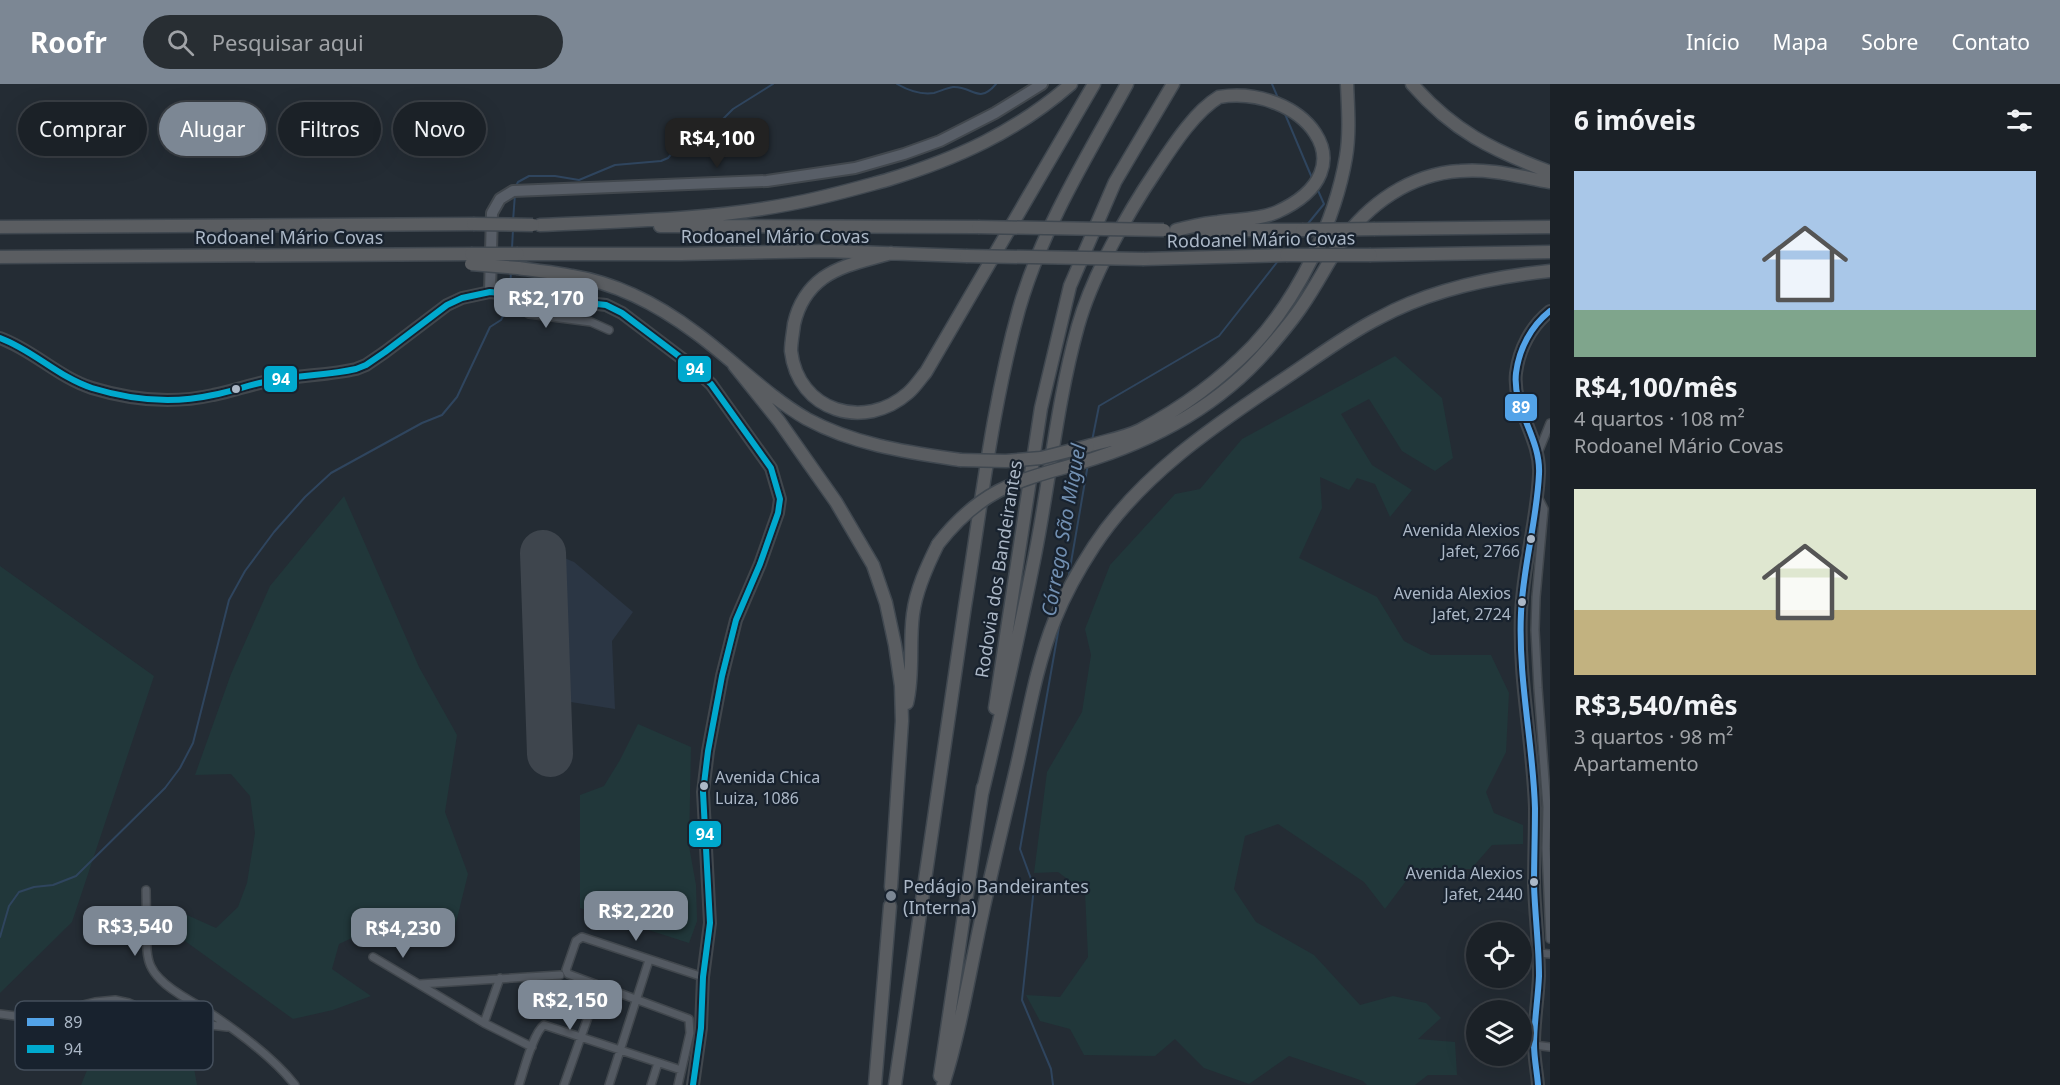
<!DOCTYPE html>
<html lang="pt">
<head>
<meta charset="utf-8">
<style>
  body { margin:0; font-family:"Noto Sans",sans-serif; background:#282e33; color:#f1f3f6; height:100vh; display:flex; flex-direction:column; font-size:22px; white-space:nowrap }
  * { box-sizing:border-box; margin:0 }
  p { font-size:20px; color:#a0a3a7 }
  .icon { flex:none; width:33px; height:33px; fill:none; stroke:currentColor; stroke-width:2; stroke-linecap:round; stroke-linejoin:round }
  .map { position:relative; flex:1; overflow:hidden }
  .side { display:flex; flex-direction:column; background:#1b2127; width:510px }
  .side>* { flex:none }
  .banner { position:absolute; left:18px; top:18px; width:570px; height:54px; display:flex; gap:12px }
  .controls { position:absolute; left:1466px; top:838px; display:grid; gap:12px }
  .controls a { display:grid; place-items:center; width:66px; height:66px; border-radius:50%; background:#1b2127; box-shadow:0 6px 24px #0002,0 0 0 2px #393e44; font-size:30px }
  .price { position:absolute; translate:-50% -51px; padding:0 14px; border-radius:12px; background:#7c8794; color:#fff; font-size:20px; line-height:39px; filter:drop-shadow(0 2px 3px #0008) }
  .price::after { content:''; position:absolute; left:50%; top:36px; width:18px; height:14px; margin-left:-9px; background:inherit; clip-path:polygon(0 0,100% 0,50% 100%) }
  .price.selected { background:#222; color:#fff }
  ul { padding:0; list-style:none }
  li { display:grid; align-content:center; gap:12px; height:318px; padding:0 24px }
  li span { display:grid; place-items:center; height:186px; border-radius:0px; color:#555 }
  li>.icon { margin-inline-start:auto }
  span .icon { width:108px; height:108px; fill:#fffc; stroke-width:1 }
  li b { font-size:26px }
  h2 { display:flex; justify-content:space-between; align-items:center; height:72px; padding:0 24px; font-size:26px }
  .tag { padding:0 21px; border-radius:27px; background:#1b2127; box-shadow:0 6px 24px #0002,0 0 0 2px #393e44; font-size:21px; line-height:54px }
  .tag.selected { background:#7c8794; color:#fff }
  header { display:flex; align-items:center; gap:36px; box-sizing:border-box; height:84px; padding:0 30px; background:#7c8794; color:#fff }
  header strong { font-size:28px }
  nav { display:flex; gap:33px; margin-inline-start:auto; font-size:21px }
  .search { width:420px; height:54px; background:#282e33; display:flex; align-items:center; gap:15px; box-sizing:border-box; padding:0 21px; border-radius:33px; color:#a0a3a7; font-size:22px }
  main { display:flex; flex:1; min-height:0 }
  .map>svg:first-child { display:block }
  .airport { fill:#2b3644 }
  .green { fill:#21373a }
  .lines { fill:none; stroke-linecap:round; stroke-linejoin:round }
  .stream { stroke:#2f455e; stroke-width:2 }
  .runway { stroke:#3e454d; stroke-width:46 }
  .motorway-tunnel { stroke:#38414a; stroke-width:12; stroke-dasharray:12 6; stroke-linecap:butt }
  .minor-casing { stroke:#41474d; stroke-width:10 }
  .secondary-casing { stroke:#41474d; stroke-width:14 }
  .motorway-casing { stroke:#404850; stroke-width:15 }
  .minor { stroke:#545a62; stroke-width:7 }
  .secondary { stroke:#585e67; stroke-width:10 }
  .motorway { stroke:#5a5d61; stroke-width:12 }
  .motorway-bridge-casing { stroke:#404850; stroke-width:15; stroke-linecap:butt }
  .motorway-bridge { stroke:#5a5d61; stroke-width:12 }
  .bus-1-casing { stroke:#18222e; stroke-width:10 }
  .bus-2-casing { stroke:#18222e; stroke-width:10 }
  .bus-1 { stroke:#53a3e8; stroke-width:6 }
  .bus-2 { stroke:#00a9ce; stroke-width:6 }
  .bus-dot { fill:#acb8c7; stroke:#18222e; stroke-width:2 }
  .poi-dot { fill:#7c8794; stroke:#18222e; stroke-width:2 }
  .labels { text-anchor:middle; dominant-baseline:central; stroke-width:4.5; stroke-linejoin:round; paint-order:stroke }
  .bus-label { font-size:16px; fill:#acb8c7; stroke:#18222e; text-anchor:end }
  .street-label { font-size:18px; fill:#acb8c7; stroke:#18222e }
  .poi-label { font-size:18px; fill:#acb8c7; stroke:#18222e; text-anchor:start }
  .water-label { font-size:20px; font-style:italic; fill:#7290b2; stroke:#18222e }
  .key { fill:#18222e; stroke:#444f5c; stroke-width:1.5 }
  .key-label { font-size:16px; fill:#acb8c7 }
  .line-badge { stroke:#18222e; stroke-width:2 }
  .badge-label { font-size:16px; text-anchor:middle; font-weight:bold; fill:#fff }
</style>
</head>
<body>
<header>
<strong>Roofr</strong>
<div class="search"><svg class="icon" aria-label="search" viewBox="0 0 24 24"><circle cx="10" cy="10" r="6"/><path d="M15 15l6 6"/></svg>Pesquisar aqui</div>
<nav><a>Início</a><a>Mapa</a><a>Sobre</a><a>Contato</a></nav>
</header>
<main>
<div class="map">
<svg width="1550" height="1001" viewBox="0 0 1550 1001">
  <rect width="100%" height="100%" fill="#242c34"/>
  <!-- airport -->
  <path class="airport" d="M 533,469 L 552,469 L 574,478 L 633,528 L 612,557 L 615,625 L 558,616 L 559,670 L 540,672 Z"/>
  <!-- green -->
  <path class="green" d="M 1395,272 L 1442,314 L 1453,374 L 1435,387 L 1402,367 L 1369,315 L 1341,330 L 1372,381 L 1412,406 L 1390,433 L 1375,400 L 1357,394 L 1349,406 L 1320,393 L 1322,424 L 1299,474 L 1377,513 L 1404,557 L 1431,571 L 1491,571 L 1509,609 L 1506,668 L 1486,708 L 1494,729 L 1523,741 L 1523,760 L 1492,761 L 1471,785 L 1415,785 L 1385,825 L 1364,798 L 1278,740 L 1245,752 L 1234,805 L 1256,838 L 1314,871 L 1360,921 L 1393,912 L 1426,919 L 1441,934 L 1418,955 L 1455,958 L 1457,991 L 1428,991 L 1415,1001 L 1367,1001 L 1363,997 L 1289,972 L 1249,1000 L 1204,984 L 1175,955 L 1155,972 L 1084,971 L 1070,945 L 1040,937 L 1026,911 L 1060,913 L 1088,873 L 1085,808 L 1058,788 L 1034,789 L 1047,688 L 1082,628 L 1091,571 L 1085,545 L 1110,481 L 1175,410 L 1200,405 L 1242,355 Z
    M 344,412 L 419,583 L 457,651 L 445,728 L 468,790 L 451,859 L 369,846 L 339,860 L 332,885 L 371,912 L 333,926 L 293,935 L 160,839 L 167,822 L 216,844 L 238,823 L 247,799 L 255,749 L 250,712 L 231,690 L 195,691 L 231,590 L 270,502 Z
    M 0,482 L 154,592 L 72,838 L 0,909 Z
    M 638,640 L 691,663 L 689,762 L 696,801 L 697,837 L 689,859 L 580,824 L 580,711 L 604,702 L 620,676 Z
    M 189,957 L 197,1001 L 81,1001 L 96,964 Z"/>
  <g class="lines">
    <!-- stream -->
    <path class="stream" d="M 897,0 C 909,7 920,11 934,9 C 941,7 946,4 953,3 C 973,2 978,21 996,0
      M 1272,0 L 1278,14
      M 1285,30 L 1312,94
      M 515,104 L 518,98 L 529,92 L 555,92 L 579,96 L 615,81 L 661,77 L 668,74 L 681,58 L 687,54 L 706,52 L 733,25 L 773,0
      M 513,137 L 515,110
      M 1306,142 L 1324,120 L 1316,102
      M 512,164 L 513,146
      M 1287,166 L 1299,151
      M 510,206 L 511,188
      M 1092,357 L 1099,322 L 1219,252 L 1278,177
      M 1068,496 L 1088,380
      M 0,853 L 9,822 L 19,808 L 34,803 L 53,801 L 76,792 L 165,704 L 180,684 L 193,659 L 229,516 L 245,487 L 274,448 L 305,413 L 331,389 L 422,339 L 442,331 L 457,313 L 490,243 L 501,236 L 508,223 L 509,215
      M 1053,1001 L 1051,985 L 1022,916 L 1034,803 L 1020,765 L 1060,537"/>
    <!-- runway -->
    <path class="runway" d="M 543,469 L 550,670"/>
    <!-- motorway-tunnel -->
    <path class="motorway-tunnel" d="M 890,822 L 891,803"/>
    <!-- minor casing -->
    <g class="minor-casing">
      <path id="minor" d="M 518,211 L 523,226 L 529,230 L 591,238 L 609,246
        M 1538,369 L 1550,339
        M 1538,413 L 1544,425 L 1536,513 L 1535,546 L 1538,604 L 1547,723 L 1546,764 L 1550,855
        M 146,806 L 147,866 C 148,878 151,886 160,895 C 174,910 193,917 210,929 C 240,949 273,973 295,1001
        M 1538,869 L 1550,870
        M 373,873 L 484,939 L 532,963
        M 420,900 L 560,891
        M 0,930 L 31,934 L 95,918 L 115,916 L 129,919 L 168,936 L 227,943
        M 484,939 L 500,894
        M 1534,961 L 1550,963
        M 519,1001 C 524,986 533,949 544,941 L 681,986
        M 564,1001 L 599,902
        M 609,1001 L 649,876
        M 651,1001 L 658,979
        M 678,1001 L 690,949 L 689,935 L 568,890 L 566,886 L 576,857 L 582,853 L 703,893"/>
    </g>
    <!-- secondary casing -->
    <g class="secondary-casing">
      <path id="secondary" d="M 490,208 L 492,129 L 500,115 L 513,107 L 767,97 L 855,84 L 904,70 L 940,57 L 995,29 L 1042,0
        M 0,254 C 33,266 58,293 92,304 C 131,316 173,320 213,311 C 234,307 254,299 275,296 C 302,291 330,291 356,285 L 366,281 L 385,268 L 447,221 L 462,214 L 490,208 L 606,221 L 622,229 L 688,279 L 711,300 L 771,384 L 780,415 L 778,429 L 760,480 L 736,536 L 722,592 L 708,667 L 703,708 L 710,839 L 703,893 L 701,944 L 693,1001
        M 1538,1001 C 1537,988 1534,974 1534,960 C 1534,938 1538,915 1539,892 C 1539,862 1535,832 1534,801 C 1534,776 1535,750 1535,724 C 1533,659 1518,595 1521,529 C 1523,482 1537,436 1539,390 C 1541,354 1512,325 1516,289 C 1519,265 1531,242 1550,227"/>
    </g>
    <!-- motorway casing -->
    <g class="motorway-casing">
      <path id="motorway" d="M 1412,0 C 1453,47 1492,66 1550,88
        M 540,141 C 623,137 708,136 790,120 C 823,114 854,105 887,96 C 956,75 1016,48 1071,0
        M 660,142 L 978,143
        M 0,143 L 473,140
        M 1375,145 L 1550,143
        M 1205,146 L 1302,146
        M 891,169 C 868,176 843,180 823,194 C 808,205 798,222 794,240 C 793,249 791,258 791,267 C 798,328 865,347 908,309 C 915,303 920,295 926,288 L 1094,0
        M 518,170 L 681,170 L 826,167 L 966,172
        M 1371,171 L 1550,168
        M 0,173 L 471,170
        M 1144,175 L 1286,171
        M 518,184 C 536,187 555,188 572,192 C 616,199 660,222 696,249 C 733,276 767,312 807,335 C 855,361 907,368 960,376
        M 734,281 L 779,337 L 836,418 L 873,481 L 886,519 L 895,561 L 901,602 L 902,637 L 891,803
        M 1088,362 C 1104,357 1124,354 1140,346 C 1180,325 1221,295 1253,262 C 1298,214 1335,138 1346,73 C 1350,49 1348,24 1347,0
        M 1080,379 C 1151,358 1219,322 1268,265 C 1280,251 1292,237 1302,222 C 1316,202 1327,180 1340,160 C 1368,120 1410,90 1460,87 C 1490,84 1521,93 1550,98
        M 907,619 C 914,590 909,560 913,530 C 916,506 927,482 938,460
        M 995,624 L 1041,324 L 1070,202 L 1115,98 L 1173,0
        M 982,710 C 1001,631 1019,551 1035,471 C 1050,395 1057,317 1078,242 C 1092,192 1127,130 1156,87 C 1172,63 1194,28 1219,13 C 1301,0 1374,84 1277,128 C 1259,136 1237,135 1218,138 C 1204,139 1190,143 1176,146
        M 940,992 L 983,703
        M 875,1001 L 890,822
        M 895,1001 C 918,841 941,681 965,522 C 981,423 992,322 1019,225 C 1042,145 1087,72 1127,0
        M 943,1001 C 958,954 966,908 976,860 C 988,800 1003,741 1017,681 C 1028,633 1036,582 1055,535 C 1065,510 1079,485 1094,462 C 1140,392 1212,343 1281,297 C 1313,276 1345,251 1379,234 C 1430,206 1492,193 1550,187"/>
    </g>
    <!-- minor -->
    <use href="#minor" class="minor"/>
    <!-- secondary -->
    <use href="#secondary" class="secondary"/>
    <!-- motorway -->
    <use href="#motorway" class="motorway"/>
    <!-- motorway-bridge casing -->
    <g class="motorway-bridge-casing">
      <path id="motorway-bridge" d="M 473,140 L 533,141
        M 978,143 L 1164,146
        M 1302,146 L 1375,145
        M 471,170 L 518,170
        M 1286,171 L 1371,171
        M 966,172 L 1144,175
        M 471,180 L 518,184
        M 960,376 L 1006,377 L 1041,374 L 1088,362
        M 938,460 C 981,405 1016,397 1080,379"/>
    </g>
    <!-- motorway-bridge -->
    <use href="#motorway-bridge" class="motorway-bridge"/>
    <!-- bus-1 casing -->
    <g class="bus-1-casing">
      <path id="bus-1" d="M 1538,1001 C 1537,988 1534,974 1534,960 C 1534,938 1538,915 1539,892 C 1539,862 1535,832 1534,801 C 1534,776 1535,750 1535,724 C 1533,659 1518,595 1521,529 C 1523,482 1537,436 1539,390 C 1541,354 1512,325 1516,289 C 1519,265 1531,242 1550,227"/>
    </g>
    <!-- bus-2 casing -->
    <g class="bus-2-casing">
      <path id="bus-2" d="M 0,254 C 33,266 58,293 92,304 C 131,316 173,320 213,311 C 234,307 254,299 275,296 C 302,291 330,291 356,285 L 366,281 L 385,268 L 447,221 L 462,214 L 490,208 L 606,221 L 622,229 L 688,279 L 711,300 L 771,384 L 780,415 L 778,429 L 760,480 L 736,536 L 722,592 L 708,667 L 703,708 L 710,839 L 703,893 L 701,944 L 693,1001"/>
    </g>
    <!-- bus-1 -->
    <use href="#bus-1" class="bus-1"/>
    <!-- bus-2 -->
    <use href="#bus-2" class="bus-2"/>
  </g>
  <!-- markers -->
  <g class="bus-dot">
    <circle cx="236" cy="305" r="5"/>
    <circle cx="1531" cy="455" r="5"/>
    <circle cx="1522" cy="518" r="5"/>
    <circle cx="704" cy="702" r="5"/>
    <circle cx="1534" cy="798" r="5"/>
  </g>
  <circle class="poi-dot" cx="891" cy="812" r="6"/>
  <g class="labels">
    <!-- bus labels -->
    <g class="bus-label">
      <text x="1520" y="446">Avenida Alexios<tspan x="1520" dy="21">Jafet, 2766</tspan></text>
      <text x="1511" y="509">Avenida Alexios<tspan x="1511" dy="21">Jafet, 2724</tspan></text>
      <text x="715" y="693" text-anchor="start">Avenida Chica<tspan x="715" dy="21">Luiza, 1086</tspan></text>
      <text x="1523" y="789">Avenida Alexios<tspan x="1523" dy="21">Jafet, 2440</tspan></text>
    </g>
    <!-- street labels -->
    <g class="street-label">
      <text x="775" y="152">Rodoanel Mário Covas</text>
      <text x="289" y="153">Rodoanel Mário Covas</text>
      <text transform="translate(1261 155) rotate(-1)">Rodoanel Mário Covas</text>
      <text transform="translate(998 485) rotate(-81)">Rodovia dos Bandeirantes</text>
    </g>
    <!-- poi labels -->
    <g class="poi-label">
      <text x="903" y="802">Pedágio Bandeirantes<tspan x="903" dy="21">(Interna)</tspan></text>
    </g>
    <!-- water labels -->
    <g class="water-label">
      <text transform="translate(1063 446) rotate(-80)">Córrego São Miguel</text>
    </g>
  </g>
  <!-- legend -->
  <rect x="15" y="917" width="198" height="69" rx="9" class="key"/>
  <rect x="27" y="934" width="27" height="8" fill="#53a3e8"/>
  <rect x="27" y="961" width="27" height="8" fill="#00a9ce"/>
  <g class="key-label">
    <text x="64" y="944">89</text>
    <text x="64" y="971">94</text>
  </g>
  <g class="line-badge">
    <rect x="677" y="271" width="35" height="28" rx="6" fill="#00a9ce"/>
    <rect x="263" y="281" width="35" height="28" rx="6" fill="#00a9ce"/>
    <rect x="1504" y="309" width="34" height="29" rx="6" fill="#53a3e8"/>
    <rect x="688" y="736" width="34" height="28" rx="6" fill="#00a9ce"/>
  </g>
  <g class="badge-label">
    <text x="695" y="291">94</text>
    <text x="281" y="301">94</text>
    <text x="1521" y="329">89</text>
    <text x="705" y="756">94</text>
  </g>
</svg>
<div class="controls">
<a><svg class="icon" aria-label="locate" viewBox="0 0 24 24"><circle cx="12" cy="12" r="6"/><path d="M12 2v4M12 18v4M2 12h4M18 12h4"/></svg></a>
<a><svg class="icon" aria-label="layers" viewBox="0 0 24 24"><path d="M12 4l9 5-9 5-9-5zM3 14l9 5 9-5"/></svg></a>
</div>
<b class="price selected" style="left:717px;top:85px">R$4,100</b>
<b class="price" style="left:546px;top:245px">R$2,170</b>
<b class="price" style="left:636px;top:858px">R$2,220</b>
<b class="price" style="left:135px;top:873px">R$3,540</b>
<b class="price" style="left:403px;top:875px">R$4,230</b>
<b class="price" style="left:570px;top:947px">R$2,150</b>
<div class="banner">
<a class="tag">Comprar</a>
<a class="tag selected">Alugar</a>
<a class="tag">Filtros</a>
<a class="tag">Novo</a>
</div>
</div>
<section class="side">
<h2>6 imóveis<svg class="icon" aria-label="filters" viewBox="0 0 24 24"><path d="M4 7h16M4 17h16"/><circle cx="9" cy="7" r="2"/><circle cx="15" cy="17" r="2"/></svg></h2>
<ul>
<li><span style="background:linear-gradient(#a9c7e8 75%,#7fa58c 0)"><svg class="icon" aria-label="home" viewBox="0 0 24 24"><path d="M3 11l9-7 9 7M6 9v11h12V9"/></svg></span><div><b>R$4,100/mês</b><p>4 quartos · 108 m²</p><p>Rodoanel Mário Covas</p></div></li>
<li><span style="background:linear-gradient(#dfe7d0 65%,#c2b280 0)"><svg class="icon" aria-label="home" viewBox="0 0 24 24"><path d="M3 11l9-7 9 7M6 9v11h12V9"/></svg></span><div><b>R$3,540/mês</b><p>3 quartos · 98 m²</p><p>Apartamento</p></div></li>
</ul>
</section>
</main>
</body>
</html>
